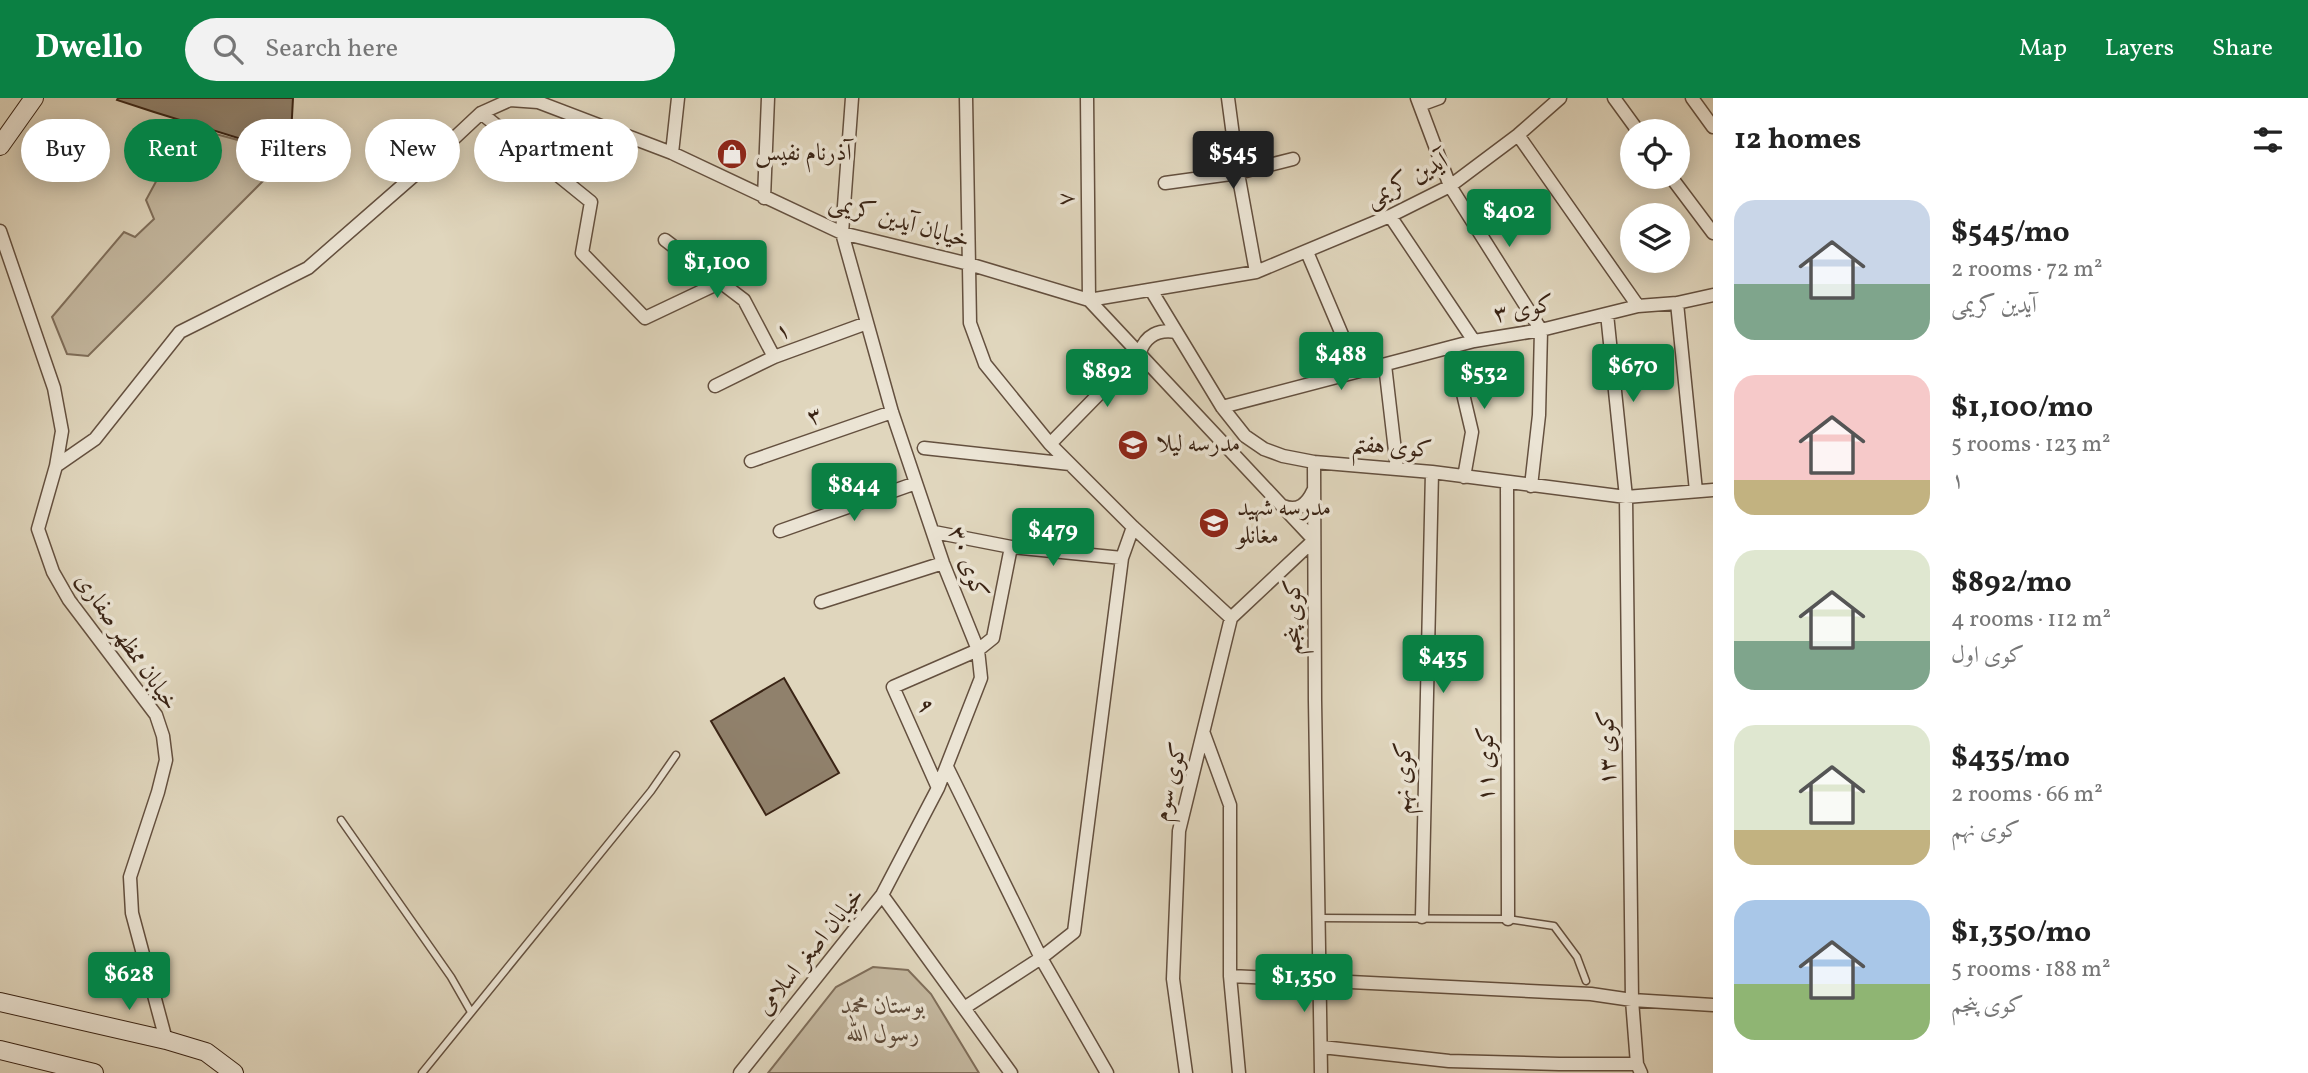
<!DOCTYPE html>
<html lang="en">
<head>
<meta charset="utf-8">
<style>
  body { margin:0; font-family:Vollkorn,Amiri,serif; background:#f2f2f2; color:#222; height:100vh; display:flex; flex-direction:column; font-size:26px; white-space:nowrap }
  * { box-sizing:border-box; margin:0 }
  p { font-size:23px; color:#767676 }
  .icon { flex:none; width:38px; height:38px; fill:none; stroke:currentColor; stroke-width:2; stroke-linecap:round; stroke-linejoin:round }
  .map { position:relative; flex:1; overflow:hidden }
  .drawer { display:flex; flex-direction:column; background:#fff; width:595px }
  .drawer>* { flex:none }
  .hud { position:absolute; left:21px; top:21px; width:665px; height:63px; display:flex; gap:14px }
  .tools { position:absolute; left:1620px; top:21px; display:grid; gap:14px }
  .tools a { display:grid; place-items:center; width:70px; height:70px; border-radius:50%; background:#fff; box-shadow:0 4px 18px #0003; font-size:35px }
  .price { position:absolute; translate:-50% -60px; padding:0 16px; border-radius:7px; background:#0b8043; color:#fff; font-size:23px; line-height:46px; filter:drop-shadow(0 2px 4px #0008) }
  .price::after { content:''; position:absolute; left:50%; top:42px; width:21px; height:16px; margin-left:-10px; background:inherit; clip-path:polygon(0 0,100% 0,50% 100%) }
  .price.selected { background:#222; color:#fff }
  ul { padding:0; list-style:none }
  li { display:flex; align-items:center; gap:21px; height:175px; padding:0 21px }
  li span { display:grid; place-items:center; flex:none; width:196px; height:140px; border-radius:21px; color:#555 }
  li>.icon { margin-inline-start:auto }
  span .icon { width:84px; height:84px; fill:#fffc; stroke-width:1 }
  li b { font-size:30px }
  h2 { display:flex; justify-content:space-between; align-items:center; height:84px; padding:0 21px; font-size:30px }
  .tag { padding:0 24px; border-radius:32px; background:#fff; box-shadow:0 4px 18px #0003; font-size:24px; line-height:63px }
  .tag.selected { background:#0b8043; color:#fff }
  header { display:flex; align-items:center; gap:42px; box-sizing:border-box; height:98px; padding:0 35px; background:#0b8043; color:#fff }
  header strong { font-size:33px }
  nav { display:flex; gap:38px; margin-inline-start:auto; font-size:24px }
  .search { width:490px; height:63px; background:#f2f2f2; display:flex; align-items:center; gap:18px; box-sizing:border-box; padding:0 24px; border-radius:38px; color:#767676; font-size:26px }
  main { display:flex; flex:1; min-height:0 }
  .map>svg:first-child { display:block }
  .green { fill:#c4b8a0; stroke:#7f6e5a; stroke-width:2 }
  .building { fill:#90816c; stroke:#3a2415; stroke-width:2 }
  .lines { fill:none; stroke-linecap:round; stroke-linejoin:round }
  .lane-casing { stroke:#64503f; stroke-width:9 }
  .street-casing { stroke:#64503f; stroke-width:15 }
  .secondary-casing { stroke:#3a2415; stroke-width:20 }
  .lane { stroke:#ebe4d4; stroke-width:6 }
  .street { stroke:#ebe4d4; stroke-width:12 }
  .secondary { stroke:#ebe4d4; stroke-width:18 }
  .labels { text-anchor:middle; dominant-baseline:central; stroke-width:7; stroke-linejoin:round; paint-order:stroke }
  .poi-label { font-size:24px; fill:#3a2415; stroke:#ebe4d4; text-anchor:start }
  .street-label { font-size:24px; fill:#3a2415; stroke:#ebe4d4 }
  .park-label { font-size:24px; font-style:italic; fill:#5c4938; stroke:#ebe4d4 }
</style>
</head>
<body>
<header>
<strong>Dwello</strong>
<div class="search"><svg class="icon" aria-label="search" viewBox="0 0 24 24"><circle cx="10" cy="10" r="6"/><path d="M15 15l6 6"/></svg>Search here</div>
<nav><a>Map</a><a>Layers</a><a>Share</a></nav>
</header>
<main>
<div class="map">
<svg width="1713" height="975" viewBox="0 0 1713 975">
  <rect width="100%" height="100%" fill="#e0d6bd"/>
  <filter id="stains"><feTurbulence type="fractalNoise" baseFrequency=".00286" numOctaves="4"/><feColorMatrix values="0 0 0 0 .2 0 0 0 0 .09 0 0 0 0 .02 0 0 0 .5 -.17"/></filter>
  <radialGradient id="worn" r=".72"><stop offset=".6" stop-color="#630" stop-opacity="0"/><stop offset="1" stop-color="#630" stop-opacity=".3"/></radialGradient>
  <!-- green -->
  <path class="green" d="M 186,28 L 290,56 L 88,258 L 67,256 L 52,219 L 124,134 L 135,139 L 154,121 L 146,102 Z
    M 873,869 L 908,872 L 931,896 L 979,975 L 768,975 L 836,889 Z"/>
  <!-- building -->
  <path class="building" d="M 118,0 L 293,0 L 290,56 L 154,14 L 117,2 Z
    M 784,580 L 839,675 L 766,717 L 711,623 Z"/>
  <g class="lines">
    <!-- lane casing -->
    <g class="lane-casing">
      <path id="lane" d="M 341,722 L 451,879 L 471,914
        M 1319,820 L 1508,821 L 1554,828 L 1577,859 L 1586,883
        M 422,975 L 651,693 L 676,657"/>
    </g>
    <!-- street casing -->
    <g class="street-casing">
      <path id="street" d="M 852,0 L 842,135 L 892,314 L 943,465 L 978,552 L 981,580 L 938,690 L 882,797
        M 966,0 L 970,225 L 985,266 L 1050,346 L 1133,429 L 1231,520
        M 1087,0 L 1089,202
        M 1228,0 L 1238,75 L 1256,174
        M 1417,0 L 1450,88 L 1541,232
        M 1614,0 L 1638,33
        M 1692,0 L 1713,29
        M 1420,7 L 1439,0
        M 481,15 L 591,104 L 582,155 L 645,220 L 721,184
        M 1518,37 L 1638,208
        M 672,55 L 678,0
        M 1671,79 L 1713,135
        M 1165,85 L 1238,75 L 1293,61
        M 764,100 L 768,0
        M 1390,118 L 1474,243
        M 0,133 L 54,290 L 62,333 L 56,368 L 38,431 L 53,474 L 69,502 L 156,617 L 163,638 L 166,662 L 158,694 L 130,779 L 132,815 L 166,942
        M 665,142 L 744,202 L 774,259
        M 1307,154 L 1357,272
        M 1151,192 L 1222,309 L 1245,338 L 1264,351 L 1283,358 L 1314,364 L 1432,374 L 1626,399 L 1713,392
        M 1089,202 L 1314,442
        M 1677,205 L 1696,393
        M 1607,216 L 1626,399 L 1632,902 L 1637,966 L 1641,975
        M 1452,249 L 1472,334 L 1464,379
        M 1385,267 L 1397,370
        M 715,288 L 774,259 L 867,225
        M 1222,309 L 1474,243 L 1541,232 L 1638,208 L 1677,205 L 1713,197
        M 1050,346 L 1140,254 C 1146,237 1159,231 1176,234
        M 924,350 L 1070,366
        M 751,363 L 892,314
        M 1314,364 L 1315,603 L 1321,975
        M 56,368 L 95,341 L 180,234 L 308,170 L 418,74 L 481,15 L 510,2 L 538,4 L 672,55 L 842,135 L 969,166 L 1089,202 L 1256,174 L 1390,118 L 1450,88 L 1518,37 L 1560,0
        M 1507,384 L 1508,821
        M 1531,388 L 1539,317 L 1541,232
        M 1283,408 C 1298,414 1307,406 1313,393
        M 780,433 L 916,385
        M 934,434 L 1011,449 L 1122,460 L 1133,429
        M 821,504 L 943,465
        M 1204,636 L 1230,707 L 1230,878 L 1239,975
        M 947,669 L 1041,860 L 1107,975
        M 938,690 L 893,589 L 978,552 L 993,540 L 1011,449
        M 1422,819 L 1432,374
        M 1230,878 L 1591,896 L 1632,902 L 1713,907
        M 964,910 L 1041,860 L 1074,834 L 1122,460
        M 1322,949 L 1449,963 L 1559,966 L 1637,966
        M 740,975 L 882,797 L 1011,975
        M 1186,975 L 1173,881 L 1179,733 L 1231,520 L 1314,442"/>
    </g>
    <!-- secondary casing -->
    <g class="secondary-casing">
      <path id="secondary" d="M 0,48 L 34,0
        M 0,904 L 166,942 L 206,954 L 234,975
        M 0,952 L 94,975"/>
    </g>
    <!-- lane -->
    <use href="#lane" class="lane"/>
    <!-- street -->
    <use href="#street" class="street"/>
    <!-- secondary -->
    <use href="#secondary" class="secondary"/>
  </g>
  <!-- icons -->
  <defs>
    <g id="shop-disc" transform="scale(1.575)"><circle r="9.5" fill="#8f2418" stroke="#ebe4d4"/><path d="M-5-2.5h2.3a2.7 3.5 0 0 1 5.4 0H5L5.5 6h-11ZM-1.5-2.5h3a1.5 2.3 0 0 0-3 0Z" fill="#fff"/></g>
    <g id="school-disc" transform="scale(1.575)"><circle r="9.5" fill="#8f2418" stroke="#ebe4d4"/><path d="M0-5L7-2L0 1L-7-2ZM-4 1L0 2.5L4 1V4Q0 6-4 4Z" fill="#fff"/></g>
  </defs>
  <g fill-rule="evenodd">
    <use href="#shop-disc" x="732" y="56"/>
    <use href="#school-disc" x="1133" y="347"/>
    <use href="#school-disc" x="1214" y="425"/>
  </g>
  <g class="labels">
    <!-- poi labels -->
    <g class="poi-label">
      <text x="755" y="56">آذرنام نفیس</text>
      <text x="1156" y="347">مدرسه لیلا</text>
      <text x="1237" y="411">مدرسه شهید<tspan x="1237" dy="28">مغانلو</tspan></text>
    </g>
    <!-- street labels -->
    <g class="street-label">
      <text transform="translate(1407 83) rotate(-28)">آیدین کریمی</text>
      <text transform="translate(1067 101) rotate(-91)">۷</text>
      <text transform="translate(899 124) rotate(16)">خیابان آیدین کریمی</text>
      <text transform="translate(1524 212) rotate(-11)">کوی ۳</text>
      <text transform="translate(783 234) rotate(-20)">۱</text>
      <text transform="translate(815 319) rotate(-19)">۳</text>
      <text transform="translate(1392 350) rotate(5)">کوی هفتم</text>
      <text transform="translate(967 465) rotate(70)">کوی ۳۰</text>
      <text transform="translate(1294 519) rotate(-90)">کوی پنجم</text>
      <text transform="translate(126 544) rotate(55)">خیابان ممظهر صفاری</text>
      <text transform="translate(925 608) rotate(66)">۹</text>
      <text transform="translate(1608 650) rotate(-91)">کوی ۱۳</text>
      <text transform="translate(1487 666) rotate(-90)">کوی ۱۱</text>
      <text transform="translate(1404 680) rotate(-89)">کوی نهم</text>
      <text transform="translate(1171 684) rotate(-76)">کوی سوم</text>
      <text transform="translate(811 854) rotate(-51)">خیابان اصغر اسلامی</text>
    </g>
    <!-- park labels -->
    <g class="park-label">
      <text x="883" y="909">بوستان محمد<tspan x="883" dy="28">رسول الله</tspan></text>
    </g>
  </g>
  <rect width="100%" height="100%" filter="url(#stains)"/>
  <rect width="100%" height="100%" fill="url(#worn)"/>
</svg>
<div class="tools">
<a><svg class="icon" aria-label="locate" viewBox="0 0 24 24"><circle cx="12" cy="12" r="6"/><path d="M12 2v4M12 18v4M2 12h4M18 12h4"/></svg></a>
<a><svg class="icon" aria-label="layers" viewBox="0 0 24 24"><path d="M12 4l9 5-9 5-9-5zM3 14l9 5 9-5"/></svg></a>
</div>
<b class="price selected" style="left:1233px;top:93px">$545</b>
<b class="price" style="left:1509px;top:151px">$402</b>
<b class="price" style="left:717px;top:202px">$1,100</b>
<b class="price" style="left:1341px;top:294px">$488</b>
<b class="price" style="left:1633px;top:306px">$670</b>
<b class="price" style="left:1107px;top:311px">$892</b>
<b class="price" style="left:1484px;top:313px">$532</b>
<b class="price" style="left:854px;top:425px">$844</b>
<b class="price" style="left:1053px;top:470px">$479</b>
<b class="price" style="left:1443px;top:597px">$435</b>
<b class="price" style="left:129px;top:914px">$628</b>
<b class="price" style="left:1304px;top:916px">$1,350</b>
<div class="hud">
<a class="tag">Buy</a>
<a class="tag selected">Rent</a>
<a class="tag">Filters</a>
<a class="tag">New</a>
<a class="tag">Apartment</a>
</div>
</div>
<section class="drawer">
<h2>12 homes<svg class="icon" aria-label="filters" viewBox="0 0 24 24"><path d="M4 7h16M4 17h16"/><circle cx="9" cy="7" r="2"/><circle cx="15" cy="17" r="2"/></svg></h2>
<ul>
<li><span style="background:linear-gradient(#c9d6e8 60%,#7fa58c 0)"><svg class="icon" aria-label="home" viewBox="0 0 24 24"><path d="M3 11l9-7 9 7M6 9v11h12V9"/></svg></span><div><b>$545/mo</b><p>2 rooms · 72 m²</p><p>آیدین کریمی</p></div></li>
<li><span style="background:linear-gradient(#f6c9c9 75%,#c2b280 0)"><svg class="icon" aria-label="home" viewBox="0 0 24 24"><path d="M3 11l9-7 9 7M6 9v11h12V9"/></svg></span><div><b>$1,100/mo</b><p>5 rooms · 123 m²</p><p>۱</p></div></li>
<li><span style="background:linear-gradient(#dfe7d0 65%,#7fa58c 0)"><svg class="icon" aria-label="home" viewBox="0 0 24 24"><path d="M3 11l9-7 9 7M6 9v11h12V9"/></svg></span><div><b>$892/mo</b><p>4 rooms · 112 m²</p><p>کوی اول</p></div></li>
<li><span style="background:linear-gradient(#dfe7d0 75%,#c2b280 0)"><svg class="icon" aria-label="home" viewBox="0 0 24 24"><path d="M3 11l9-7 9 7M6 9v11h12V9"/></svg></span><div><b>$435/mo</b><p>2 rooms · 66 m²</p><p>کوی نهم</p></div></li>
<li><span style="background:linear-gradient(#a9c7e8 60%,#8fb573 0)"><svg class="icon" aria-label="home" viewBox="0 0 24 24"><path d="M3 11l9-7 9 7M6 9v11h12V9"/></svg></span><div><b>$1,350/mo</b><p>5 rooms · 188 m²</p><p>کوی پنجم</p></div></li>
</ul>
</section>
</main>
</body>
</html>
